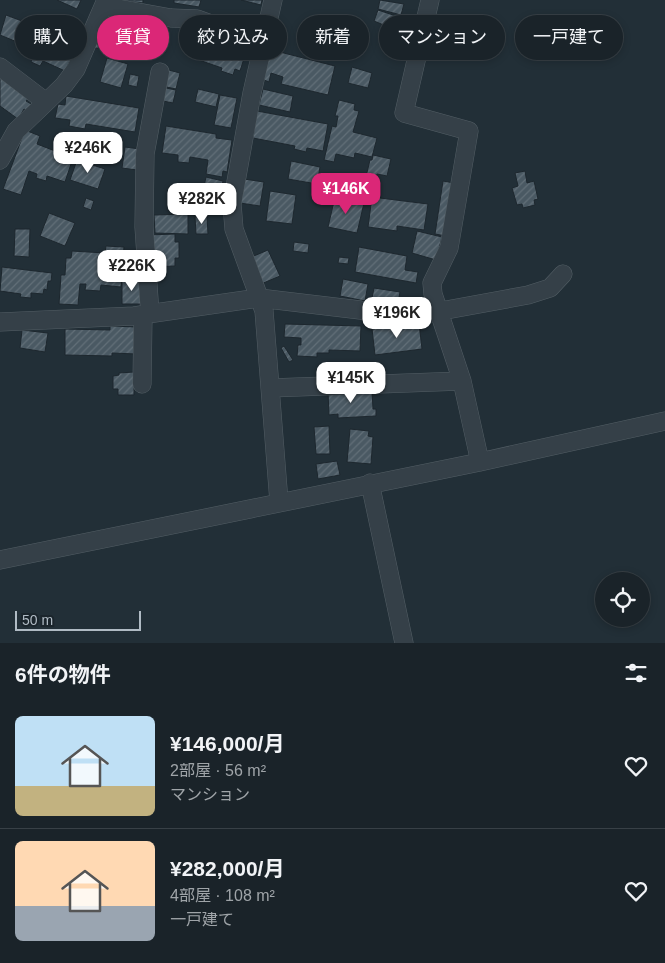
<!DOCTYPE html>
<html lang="ja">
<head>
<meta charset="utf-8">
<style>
  body { margin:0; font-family:Helvetica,"Noto Sans JP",sans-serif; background:#272f35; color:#f1f3f6; height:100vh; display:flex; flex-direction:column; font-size:19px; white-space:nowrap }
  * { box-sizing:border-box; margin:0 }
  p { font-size:16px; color:#9fa4a8 }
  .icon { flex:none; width:28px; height:28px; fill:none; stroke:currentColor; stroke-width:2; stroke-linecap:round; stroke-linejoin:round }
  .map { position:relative; height:643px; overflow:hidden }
  .details { display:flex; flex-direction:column; background:#1a2329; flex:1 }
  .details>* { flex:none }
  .guide { position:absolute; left:15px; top:15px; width:635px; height:45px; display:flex; gap:10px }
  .controls { position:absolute; left:595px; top:572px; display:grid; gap:10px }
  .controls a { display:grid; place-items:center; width:55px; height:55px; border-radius:50%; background:#1a2329; box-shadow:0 2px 8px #0003,0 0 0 1px #384046; font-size:25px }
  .scale { position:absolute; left:15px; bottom:12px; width:126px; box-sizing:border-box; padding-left:5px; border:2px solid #b0bbc4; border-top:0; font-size:14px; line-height:18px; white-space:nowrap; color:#b0bbc4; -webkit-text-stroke:4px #1b252c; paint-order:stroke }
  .price { position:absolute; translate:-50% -42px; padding:0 11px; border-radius:10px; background:#fff; color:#222; font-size:16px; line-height:32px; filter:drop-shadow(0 1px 2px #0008) }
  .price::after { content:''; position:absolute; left:50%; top:30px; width:15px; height:11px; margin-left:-8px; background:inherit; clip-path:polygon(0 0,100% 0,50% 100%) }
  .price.on { background:#db2777; color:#fff }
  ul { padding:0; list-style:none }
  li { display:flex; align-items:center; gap:15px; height:125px; padding:0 15px }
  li+li { border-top:1px solid #384046 }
  li span { display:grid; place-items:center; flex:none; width:140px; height:100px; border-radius:8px; color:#555 }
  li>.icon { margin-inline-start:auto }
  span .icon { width:60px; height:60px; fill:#fffc; stroke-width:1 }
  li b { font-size:21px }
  h2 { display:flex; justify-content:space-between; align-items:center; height:60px; padding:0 15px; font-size:21px }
  .pill { padding:0 18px; border-radius:22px; background:#1a2329; box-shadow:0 2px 8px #0003,0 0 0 1px #384046; font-size:18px; line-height:45px }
  .pill.on { background:#db2777; color:#fff }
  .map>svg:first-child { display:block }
  .building { fill:url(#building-hatch); stroke:#1d272e }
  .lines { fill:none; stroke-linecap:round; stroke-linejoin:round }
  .minor-casing { stroke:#535e65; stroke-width:19 }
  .minor { stroke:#354048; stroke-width:18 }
</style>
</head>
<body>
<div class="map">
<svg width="665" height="643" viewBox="0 0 665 643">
  <defs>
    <pattern id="building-hatch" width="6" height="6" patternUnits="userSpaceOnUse" patternTransform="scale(1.25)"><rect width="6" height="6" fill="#4a5963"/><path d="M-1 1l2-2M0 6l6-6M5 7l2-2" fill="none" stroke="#626f78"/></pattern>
  </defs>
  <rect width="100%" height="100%" fill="#222f37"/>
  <!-- building -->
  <path class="building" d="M 57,0 L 81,0 L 77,9 Z
    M 117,0 L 143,0 L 143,3 Z
    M 174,0 L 201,0 L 199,7 L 174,3 Z
    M 241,0 L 262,0 L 261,5 Z
    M 380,0 L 404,4 L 401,15 L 378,9 Z
    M 378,10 L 396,16 L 391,28 L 374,21 Z
    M 106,14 L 122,16 L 122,23 L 168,27 L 166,52 L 94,48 L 96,37 L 104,38 Z
    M 6,15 L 30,24 L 22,44 L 0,35 Z
    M 68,19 L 85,26 L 79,41 L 62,34 Z
    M 35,26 L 77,46 L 65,71 L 43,61 L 40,66 L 31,62 L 33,56 L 23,52 Z
    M 202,31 L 248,46 L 240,71 L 235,69 L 233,75 L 221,71 L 222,68 L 193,58 Z
    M 268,49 L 335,66 L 328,95 L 281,84 L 283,77 L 271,73 L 269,82 L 264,80 Z
    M 107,58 L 128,64 L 121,88 L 100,82 Z
    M 352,67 L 372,73 L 368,88 L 348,83 Z
    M 165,69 L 180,73 L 176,89 L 162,86 Z
    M 130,74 L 139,76 L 137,87 L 128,85 Z
    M 0,75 L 30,96 L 26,101 L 33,105 L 29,112 L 24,109 L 18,119 L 0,106 Z
    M 161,87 L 176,90 L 173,103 L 158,100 Z
    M 198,89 L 219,94 L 216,107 L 195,102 Z
    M 263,89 L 293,96 L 290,112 L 259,105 Z
    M 220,95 L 237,98 L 231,128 L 214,125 Z
    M 66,96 L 139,108 L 135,132 L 86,124 L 85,129 L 69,126 L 70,120 L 55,118 L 58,104 L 65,105 Z
    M 339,100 L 355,104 L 354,110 L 359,111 L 353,132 L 377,138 L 372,157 L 355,153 L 354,158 L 336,154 L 334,162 L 324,160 L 332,126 L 336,127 L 338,116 L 335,116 Z
    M 257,111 L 328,124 L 323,151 L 307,148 L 306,152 L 294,149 L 295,146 L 253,138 Z
    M 166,126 L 216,134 L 216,138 L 232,140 L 227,172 L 223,171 L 222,177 L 206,174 L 208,160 L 190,157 L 189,163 L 178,162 L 178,155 L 162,153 Z
    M 25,130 L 40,136 L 37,144 L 73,158 L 65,182 L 47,176 L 46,181 L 36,178 L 37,174 L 29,171 L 21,195 L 3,189 Z
    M 60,133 L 75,136 L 74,146 L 58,143 Z
    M 89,137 L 113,141 L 110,157 L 86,153 Z
    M 125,147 L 140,149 L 137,170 L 122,168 Z
    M 373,155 L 391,159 L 387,176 L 377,174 L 371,199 L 361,197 L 370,160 L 372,160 Z
    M 77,160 L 105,169 L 98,189 L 70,180 Z
    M 291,161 L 320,167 L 317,184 L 288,179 Z
    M 525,171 L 527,183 L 534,181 L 538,199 L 534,200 L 535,205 L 523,208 L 522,204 L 517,205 L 512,188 L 518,186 L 515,173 Z
    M 206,177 L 223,181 L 217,208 L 200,204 Z
    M 244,179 L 264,182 L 260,206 L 240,203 Z
    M 443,181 L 454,183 L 446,236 L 435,234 Z
    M 270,191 L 296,195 L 292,224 L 266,221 Z
    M 335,197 L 364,203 L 357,233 L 328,227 Z
    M 372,197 L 428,204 L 424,230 L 397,226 L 397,231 L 368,227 Z
    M 86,198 L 94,201 L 91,210 L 83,207 Z
    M 49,213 L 75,223 L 65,246 L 40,236 Z
    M 188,214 L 188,234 L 155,233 L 154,215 Z
    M 207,216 L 208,234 L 196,234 L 195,217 Z
    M 15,229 L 30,229 L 29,257 L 14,256 Z
    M 417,231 L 442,237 L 436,260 L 412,253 Z
    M 175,234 L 175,242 L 179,242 L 179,258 L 175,258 L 175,266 L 148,267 L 147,235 Z
    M 294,242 L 309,244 L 308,253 L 293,251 Z
    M 106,246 L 124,247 L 121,287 L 101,285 L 100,291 L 85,290 L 86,284 L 80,284 L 78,305 L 59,304 L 61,275 L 65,275 L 66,258 L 71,258 L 72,251 L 105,253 Z
    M 359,247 L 407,256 L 405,270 L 418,272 L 416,283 L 355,272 Z
    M 268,250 L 280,276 L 261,284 L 249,258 Z
    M 339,257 L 349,258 L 348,264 L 338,263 Z
    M 2,267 L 52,273 L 51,281 L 48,281 L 47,290 L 44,289 L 43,294 L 31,293 L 31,298 L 20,297 L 21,294 L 0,291 Z
    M 343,279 L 368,284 L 365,301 L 340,296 Z
    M 122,280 L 143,280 L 143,304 L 122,304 Z
    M 374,288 L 400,292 L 396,313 L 370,308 Z
    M 419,323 L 422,349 L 375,355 L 372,329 Z
    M 285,324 L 361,326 L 360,351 L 329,350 L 329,353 L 317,353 L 317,357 L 297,356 L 298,345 L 301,345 L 301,338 L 284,337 Z
    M 110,326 L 137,327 L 136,354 L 112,353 L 112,356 L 65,355 L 65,329 L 110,330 Z
    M 22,330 L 48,333 L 45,352 L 20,348 Z
    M 284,346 L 293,360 L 289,362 L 281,348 Z
    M 346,365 L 346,368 L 355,367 L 356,380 L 335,382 L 333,369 L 336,369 L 336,366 Z
    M 134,372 L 134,395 L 118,395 L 118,389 L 113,389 L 113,376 L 119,375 L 119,373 Z
    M 372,390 L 373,409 L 376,409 L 376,416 L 338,418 L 338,414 L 329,415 L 328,392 Z
    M 329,426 L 330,454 L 316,454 L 314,427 Z
    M 350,429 L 369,431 L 368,436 L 373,437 L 371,464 L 347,462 Z
    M 337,461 L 340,475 L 318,479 L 316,464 Z"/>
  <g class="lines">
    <!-- minor casing -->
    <g class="minor-casing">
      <path id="minor" d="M 273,0 L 252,93 L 232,204 L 234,229 L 264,311 L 279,502
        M 430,0 L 404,113 L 469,131 L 449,248 L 432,283 L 433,294 L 462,381 L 480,462
        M 104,6 L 171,18 L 197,19 L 263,43
        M 0,67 L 46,102
        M 0,160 L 16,131 L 64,85 L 76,69 L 106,0
        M 150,314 L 144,227 L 145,154 L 160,72
        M 0,322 L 134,316 L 259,298 L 360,310 L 391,317 L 408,317 L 528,295 L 550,288 L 563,274
        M 142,384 L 143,315
        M 270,388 L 462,381
        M 370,483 L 404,643
        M 0,560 L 480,462 L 665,421"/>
    </g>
    <!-- minor -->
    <use href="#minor" class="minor"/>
  </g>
</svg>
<div class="controls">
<a><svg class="icon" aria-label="locate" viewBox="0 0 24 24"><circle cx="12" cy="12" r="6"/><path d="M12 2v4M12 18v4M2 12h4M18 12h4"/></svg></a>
</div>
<div class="scale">50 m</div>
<b class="price" style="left:88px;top:174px">¥246K</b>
<b class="price on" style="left:346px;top:215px">¥146K</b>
<b class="price" style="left:202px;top:225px">¥282K</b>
<b class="price" style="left:132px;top:292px">¥226K</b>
<b class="price" style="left:397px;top:339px">¥196K</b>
<b class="price" style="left:351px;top:404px">¥145K</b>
<div class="guide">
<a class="pill">購入</a>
<a class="pill on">賃貸</a>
<a class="pill">絞り込み</a>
<a class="pill">新着</a>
<a class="pill">マンション</a>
<a class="pill">一戸建て</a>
</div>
</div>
<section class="details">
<h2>6件の物件<svg class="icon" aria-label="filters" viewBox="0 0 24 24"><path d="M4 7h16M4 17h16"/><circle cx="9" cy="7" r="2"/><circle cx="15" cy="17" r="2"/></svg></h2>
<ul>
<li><span style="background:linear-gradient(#bfe0f5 70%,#c2b280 0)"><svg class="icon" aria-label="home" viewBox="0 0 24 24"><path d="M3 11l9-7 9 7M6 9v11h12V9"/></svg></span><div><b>¥146,000/月</b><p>2部屋 · 56 m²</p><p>マンション</p></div><svg class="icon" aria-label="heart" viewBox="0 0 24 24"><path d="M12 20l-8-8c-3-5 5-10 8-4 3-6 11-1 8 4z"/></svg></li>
<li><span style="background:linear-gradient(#ffd9b3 65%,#9aa5b1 0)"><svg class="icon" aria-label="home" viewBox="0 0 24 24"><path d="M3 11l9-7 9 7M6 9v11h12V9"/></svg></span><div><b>¥282,000/月</b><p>4部屋 · 108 m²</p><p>一戸建て</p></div><svg class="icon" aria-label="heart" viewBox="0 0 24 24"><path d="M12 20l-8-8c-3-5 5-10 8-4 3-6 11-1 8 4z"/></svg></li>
</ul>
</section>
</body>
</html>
